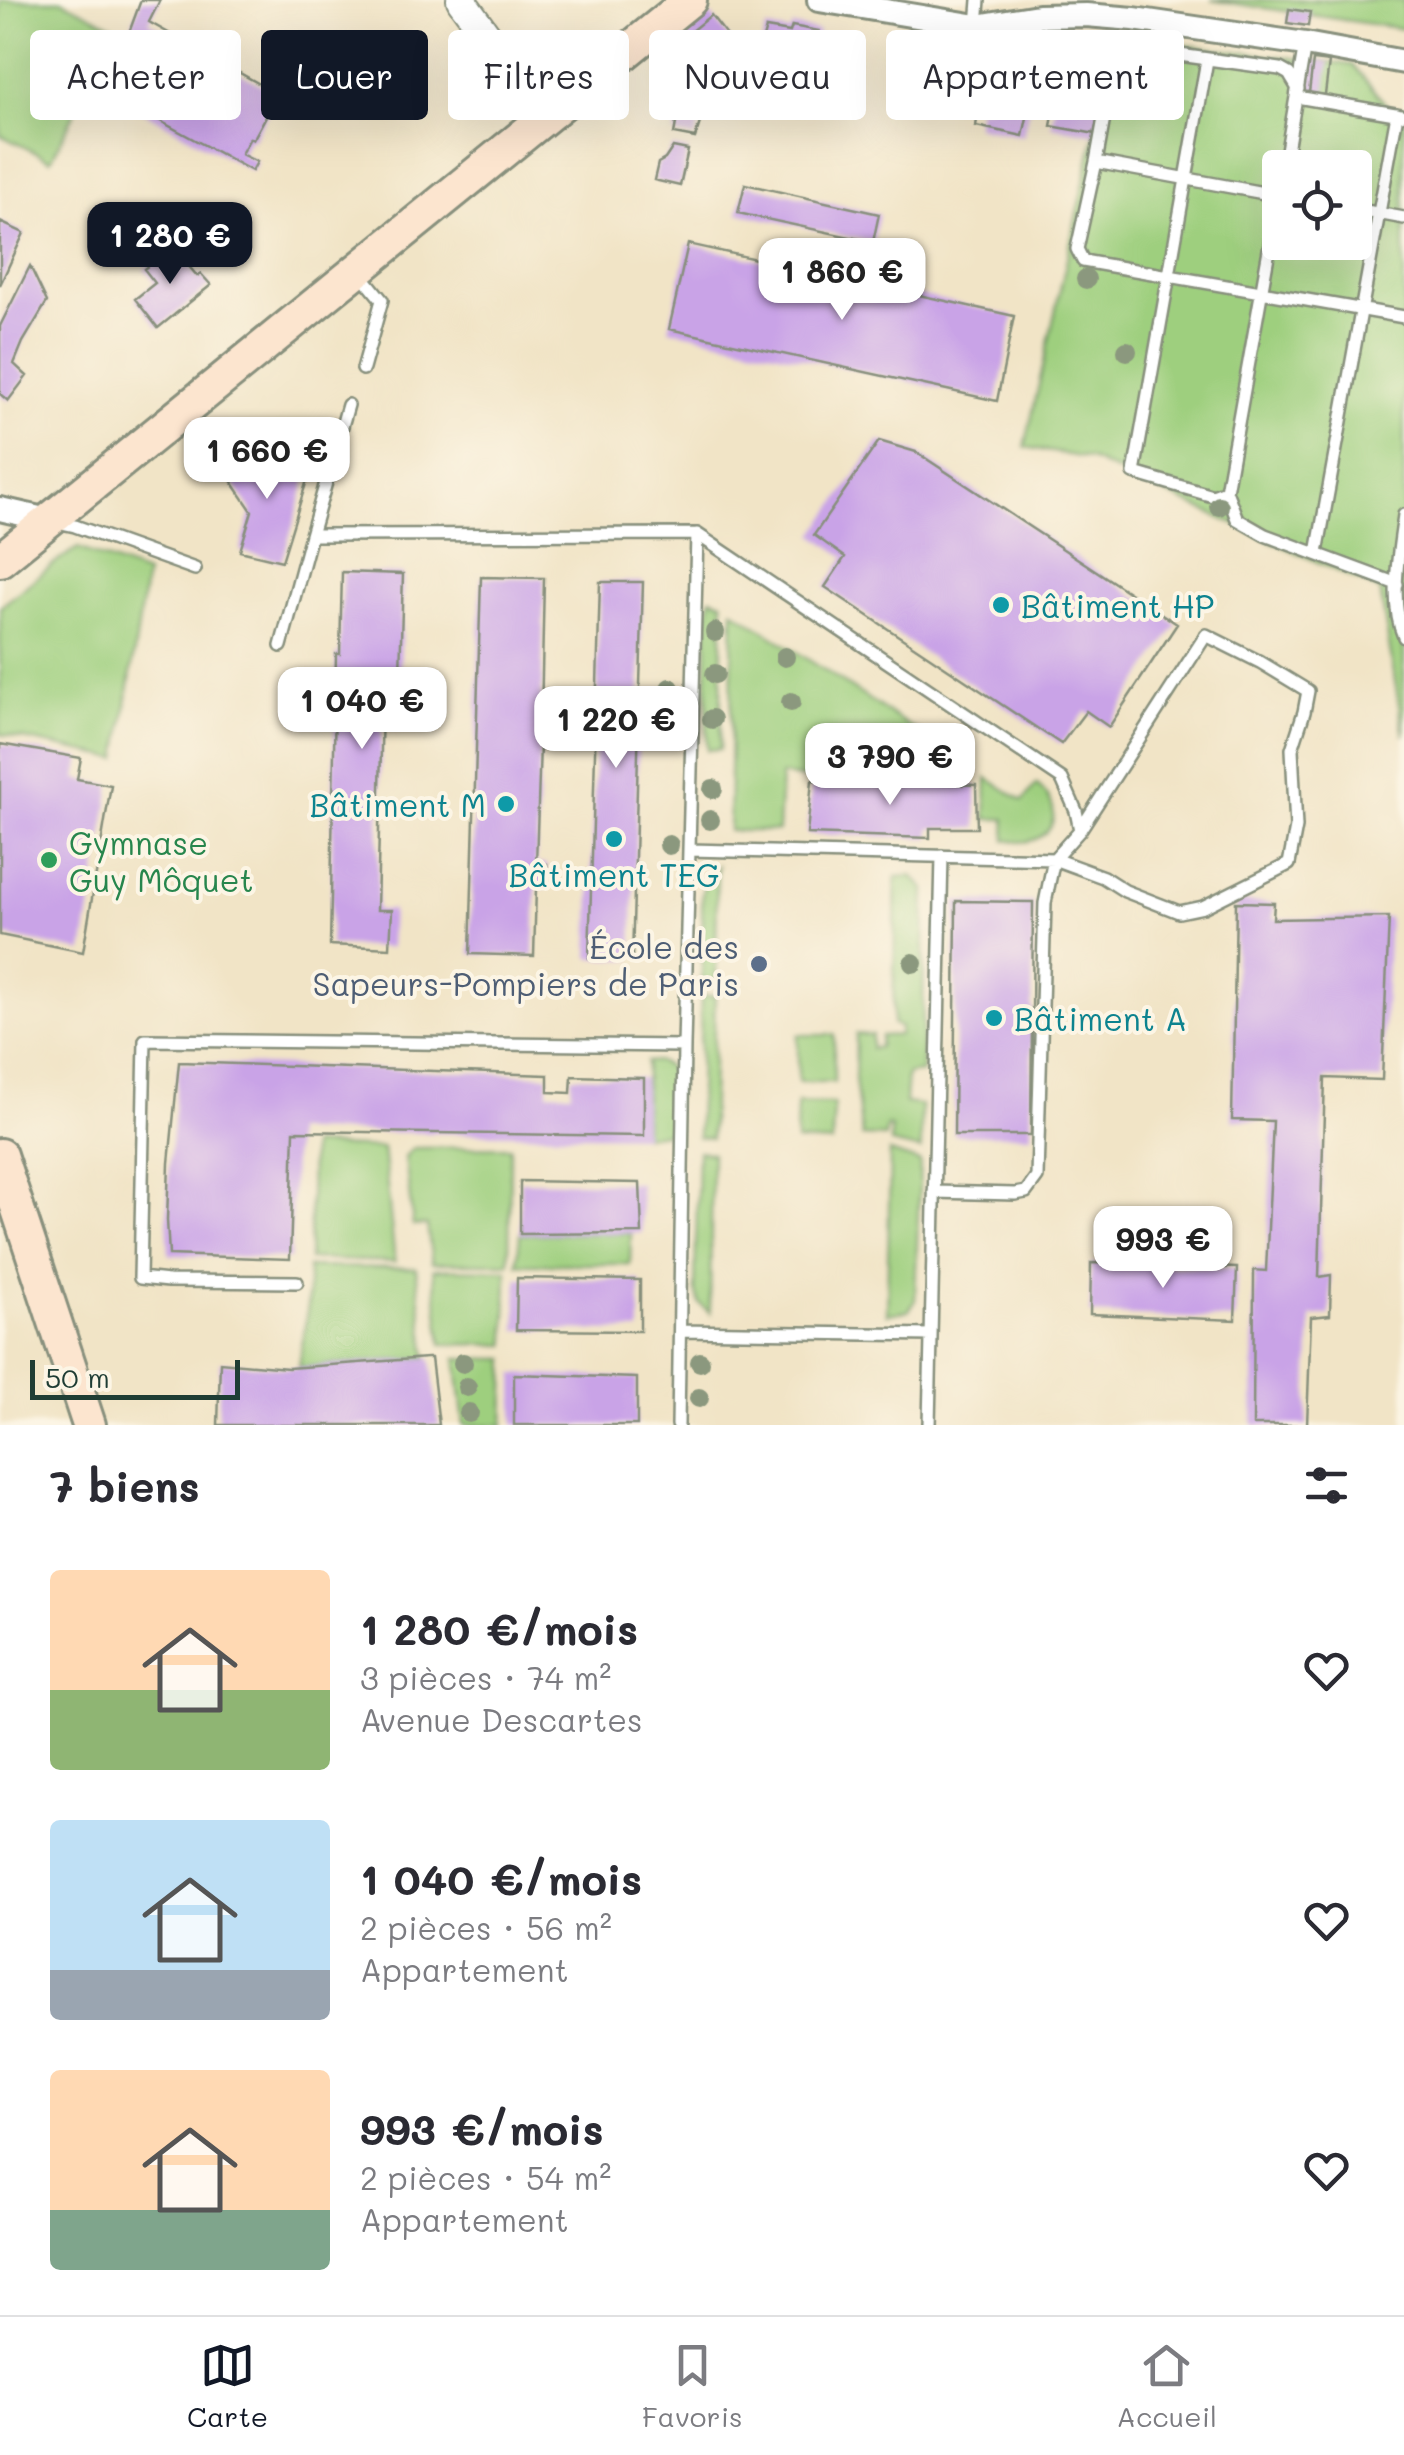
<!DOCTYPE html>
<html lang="fr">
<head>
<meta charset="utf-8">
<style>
  body { margin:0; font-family:Mali,sans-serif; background:#f7f7f7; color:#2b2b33; height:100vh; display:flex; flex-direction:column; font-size:38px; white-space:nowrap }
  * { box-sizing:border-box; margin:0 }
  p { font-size:32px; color:#7c7c81 }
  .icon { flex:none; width:55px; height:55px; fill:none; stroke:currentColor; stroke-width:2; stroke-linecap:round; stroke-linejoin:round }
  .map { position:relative; height:1425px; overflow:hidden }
  .panel { display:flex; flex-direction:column; background:#fff; flex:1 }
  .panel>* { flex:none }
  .banner { position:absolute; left:30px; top:30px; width:1345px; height:90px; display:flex; gap:20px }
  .controls { position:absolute; left:1262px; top:150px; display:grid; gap:20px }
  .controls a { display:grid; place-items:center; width:110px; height:110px; border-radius:10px; background:#fff; box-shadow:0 10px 40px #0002; font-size:50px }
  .scale { position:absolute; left:30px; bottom:25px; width:210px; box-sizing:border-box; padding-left:10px; border:5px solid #1f3d34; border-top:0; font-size:28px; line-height:35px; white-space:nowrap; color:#1f3d34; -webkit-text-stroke:8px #fcf5e5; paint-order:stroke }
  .price { position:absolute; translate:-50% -85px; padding:0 22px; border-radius:20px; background:#fff; color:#222; font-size:32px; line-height:65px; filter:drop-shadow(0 2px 5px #0008) }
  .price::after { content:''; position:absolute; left:50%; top:60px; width:30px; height:22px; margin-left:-15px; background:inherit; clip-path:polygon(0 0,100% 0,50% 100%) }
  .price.active { background:#111827; color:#fff }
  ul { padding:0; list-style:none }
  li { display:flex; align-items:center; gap:30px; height:250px; padding:0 50px }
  li span { display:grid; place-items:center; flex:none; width:280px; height:200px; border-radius:10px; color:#555 }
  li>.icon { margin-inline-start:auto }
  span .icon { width:120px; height:120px; fill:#fffc; stroke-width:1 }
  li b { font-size:42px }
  h2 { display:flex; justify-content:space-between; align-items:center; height:120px; padding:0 50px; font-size:42px }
  .tag { padding:0 35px; border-radius:10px; background:#fff; box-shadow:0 10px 40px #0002; font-size:35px; line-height:90px }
  .tag.active { background:#111827; color:#fff }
  .tab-bar { display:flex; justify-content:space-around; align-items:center; height:140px; border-top:2px solid #e1e1e2; background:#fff; font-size:28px; color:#7c7c81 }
  .tab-bar a { display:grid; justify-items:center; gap:5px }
  .tab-bar .active { color:#111827 }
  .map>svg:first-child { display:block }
  .green { fill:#9ecf7e; stroke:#5e8659; stroke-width:2.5; fill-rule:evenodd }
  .building { fill:#c9a3e7 }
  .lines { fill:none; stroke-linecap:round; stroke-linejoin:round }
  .service-casing { stroke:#88907d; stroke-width:16 }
  .minor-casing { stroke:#88907d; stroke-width:28 }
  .tertiary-casing { stroke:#88907d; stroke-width:32 }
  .secondary-casing { stroke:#88907d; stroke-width:38 }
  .service { stroke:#fff; stroke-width:11 }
  .minor { stroke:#fff; stroke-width:22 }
  .tertiary { stroke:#fff; stroke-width:28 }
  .secondary { stroke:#fce5cf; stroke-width:32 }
  .tree { fill:#8b987e }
  .culture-dot { fill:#0f9aa8; stroke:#fcf5e5; stroke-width:4 }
  .leisure-dot { fill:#2e9e5b; stroke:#fcf5e5; stroke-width:4 }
  .service-dot { fill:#5c6f8a; stroke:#fcf5e5; stroke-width:4 }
  .labels { text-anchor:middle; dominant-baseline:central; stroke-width:8; stroke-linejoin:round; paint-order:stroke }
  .culture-label { font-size:32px; fill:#0d838f; stroke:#fcf5e5; text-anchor:start }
  .leisure-label { font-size:32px; fill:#27864d; stroke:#fcf5e5; text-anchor:start }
  .service-label { font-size:32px; fill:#4e5e75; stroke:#fcf5e5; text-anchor:end }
</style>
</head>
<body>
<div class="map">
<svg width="1404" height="1425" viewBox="0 0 1404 1425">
  <rect width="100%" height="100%" fill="#fcf5e5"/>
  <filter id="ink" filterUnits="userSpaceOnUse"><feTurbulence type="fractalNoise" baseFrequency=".01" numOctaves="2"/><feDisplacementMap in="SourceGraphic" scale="20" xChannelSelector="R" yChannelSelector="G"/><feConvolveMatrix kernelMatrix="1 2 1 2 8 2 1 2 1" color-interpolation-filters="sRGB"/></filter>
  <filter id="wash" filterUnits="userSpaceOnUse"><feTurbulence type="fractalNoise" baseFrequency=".0048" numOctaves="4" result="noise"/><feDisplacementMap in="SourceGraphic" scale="40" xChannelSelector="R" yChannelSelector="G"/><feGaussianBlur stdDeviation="2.25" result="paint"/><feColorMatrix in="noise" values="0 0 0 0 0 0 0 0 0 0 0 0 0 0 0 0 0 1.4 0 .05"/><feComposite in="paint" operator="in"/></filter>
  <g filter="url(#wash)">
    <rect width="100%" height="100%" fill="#f1e4c6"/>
    <!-- green -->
    <path class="green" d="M 0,0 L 61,0 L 117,28 L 51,160 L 0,135 Z
      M 1211,0 L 1404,0 L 1404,29 Z
      M 1096,35 L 1353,65 L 1389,108 L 1404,110 L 1404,736 L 1380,590 L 1090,459 L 1025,447 L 1110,66 L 1094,66 ZM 1280,168 L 1355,168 L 1355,242 L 1280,242 Z
      M 78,548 L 146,574 L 118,759 L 0,734 L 0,607 L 56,562 Z
      M 711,598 L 723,602 L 720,749 L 707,750 L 707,621 Z
      M 733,610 L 921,734 L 917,783 L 815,780 L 781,775 L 778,831 L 729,831 Z
      M 987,778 L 1023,801 L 1036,784 C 1072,812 1048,851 1006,840 L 1005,819 L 986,819 Z
      M 717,866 L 716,980 L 702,980 L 702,894 L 705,881 Z
      M 912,876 L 925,889 L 922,1072 L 907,1074 L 905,1103 L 921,1105 L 921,1150 L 891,1143 L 891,1127 L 887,1126 L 885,1137 L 862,1136 L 855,1080 L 856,1034 L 872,1035 L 871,1049 L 879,1047 L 881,1036 L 899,1035 L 900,1027 L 893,1024 L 896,877 Z
      M 701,996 L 715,996 L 711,1138 L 698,1137 Z
      M 798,1035 L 834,1035 L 834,1082 L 798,1082 Z
      M 656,1061 L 667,1066 L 671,1071 L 672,1132 L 644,1136 L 646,1062 Z
      M 797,1103 L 834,1104 L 832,1143 L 796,1141 Z
      M 311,1145 L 383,1148 L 395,1262 L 309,1259 Z
      M 510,1147 L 509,1263 L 432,1263 L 427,1225 L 413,1226 L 405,1157 L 413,1148 Z
      M 698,1151 L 712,1153 L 710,1313 L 699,1303 L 695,1290 Z
      M 890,1152 L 920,1162 L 915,1302 L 908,1311 L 887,1314 Z
      M 631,1233 L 630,1264 L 517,1264 L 520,1234 Z
      M 308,1267 L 416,1268 L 427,1358 L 299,1367 L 308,1305 Z
      M 433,1269 L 507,1270 L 506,1345 L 442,1344 Z
      M 456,1358 L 506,1359 L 504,1425 L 464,1425 Z"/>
    <g id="blocks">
      <!-- building -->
      <path class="building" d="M 141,0 L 160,0 L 149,22 L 265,87 L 269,80 L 278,85 L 274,91 L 278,94 L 253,140 L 250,138 L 241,154 L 257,162 L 252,171 L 107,92 Z
        M 1289,9 L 1310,12 L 1308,26 L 1287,23 Z
        M 711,15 L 735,46 L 703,72 L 695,64 L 682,74 L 665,52 Z
        M 792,26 L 819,31 L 810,66 L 782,58 L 775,85 L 751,79 L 766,28 L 790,32 Z
        M 1313,60 L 1329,62 L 1325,95 L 1309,93 Z
        M 783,77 L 809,82 L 805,107 L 777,101 Z
        M 994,79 L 1034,85 L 1023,136 L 976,126 L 979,107 L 988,109 Z
        M 1059,85 L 1104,94 L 1096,134 L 1051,126 Z
        M 722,90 L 752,96 L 748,111 L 719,104 Z
        M 672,92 L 712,101 L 709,114 L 703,113 L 695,138 L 674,134 L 676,123 L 672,120 L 674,109 L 669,107 Z
        M 673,147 L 688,150 L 680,186 L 654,180 L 658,163 L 665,159 Z
        M 745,184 L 879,214 L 873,242 L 738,213 Z
        M 0,222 L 24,233 L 0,285 Z
        M 688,244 L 1014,316 L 997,401 L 669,329 Z
        M 172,246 L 197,276 L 201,274 L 211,285 L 158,328 L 135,299 L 155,283 L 144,269 Z
        M 30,266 L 47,302 L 23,342 L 14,364 L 27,376 L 8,401 L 0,394 L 0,326 Z
        M 879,441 L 916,452 L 1177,624 L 1109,727 L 1086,711 L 1061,744 L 825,587 L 845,557 L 814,535 Z
        M 261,443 L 282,473 L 307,480 L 282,561 L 240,551 L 252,511 L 224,470 Z
        M 342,572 L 403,574 L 399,707 L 382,708 L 377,910 L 392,910 L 390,948 L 330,945 L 336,654 L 340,654 Z
        M 481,577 L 544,578 L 541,722 L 553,723 L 552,745 L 540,744 L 536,864 L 547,864 L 546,888 L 536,888 L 534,956 L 470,954 Z
        M 600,582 L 643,582 L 632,960 L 589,958 Z
        M 0,744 L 81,758 L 77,779 L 111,785 L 83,952 L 0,935 Z
        M 812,780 L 976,785 L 977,828 L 930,828 L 930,838 L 807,834 Z
        M 956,901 L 1033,902 L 1031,1135 L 954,1135 Z
        M 1236,902 L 1274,903 L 1273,919 L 1389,917 L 1382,1080 L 1325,1078 L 1319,1277 L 1331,1275 L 1330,1315 L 1311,1317 L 1307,1425 L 1253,1425 L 1254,1270 L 1266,1271 L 1273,1121 L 1232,1120 Z
        M 179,1062 L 548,1075 L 548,1092 L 571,1093 L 572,1076 L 644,1078 L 644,1136 L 294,1131 L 290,1259 L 169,1255 L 167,1220 L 169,1163 Z
        M 520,1181 L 640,1183 L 642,1233 L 520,1234 Z
        M 1091,1263 L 1237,1268 L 1235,1320 L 1090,1314 Z
        M 517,1278 L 640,1280 L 640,1331 L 516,1330 Z
        M 427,1358 L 431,1358 L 439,1425 L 218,1425 L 220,1362 L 288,1368 Z
        M 514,1374 L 637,1378 L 637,1425 L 514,1425 Z"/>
    </g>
  </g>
  <g filter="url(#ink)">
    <use href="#blocks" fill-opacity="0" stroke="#88907d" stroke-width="2.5"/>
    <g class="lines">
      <!-- service casing -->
      <g class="service-casing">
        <path id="service" d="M 977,26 L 979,0
          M 1057,38 L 1280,69 L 1289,74 L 1298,89
          M 1117,47 L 1096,162 L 1077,249 L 1083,261 L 1404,317
          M 1207,60 L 1134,473 L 1213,496 L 1226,491 L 1280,188
          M 1297,97 L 1401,115
          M 1096,162 L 1280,196
          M 1284,168 L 1305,44
          M 1355,209 L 1404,218
          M 360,273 L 382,300 L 363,369
          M 1226,491 L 1237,519 L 1265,535 L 1397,584
          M 1404,515 C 1399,551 1389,604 1404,637
          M 57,522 L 75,526 L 195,569
          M 697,534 L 1062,779 L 1076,811 L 1080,830 L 1054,859 L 1045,903 L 1037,1177 L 1026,1192 L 1015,1194 L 934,1192
          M 311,535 L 348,405
          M 1317,553 L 1397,114
          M 281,646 L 311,535 L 697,534 L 684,1046 L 678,1425
          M 689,850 L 1054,859 L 1103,877 L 1125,891 L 1179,912 L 1203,907 L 1289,864 L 1296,827 L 1292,749 L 1304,712 L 1308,691 L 1260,662 L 1206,635 L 1080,830
          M 297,1282 L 168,1281 L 140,1278 L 145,1040 L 684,1046
          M 680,1331 L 931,1335
          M 929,1425 L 942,856"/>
      </g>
      <!-- minor casing -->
      <g class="minor-casing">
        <path id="minor" d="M 819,0 L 977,26 L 1038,16 L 1086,15 L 1134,19 L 1305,44 L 1404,62
          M 0,509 L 48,520"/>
      </g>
      <!-- tertiary casing -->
      <g class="tertiary-casing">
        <path id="tertiary" d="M 461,0 L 546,117"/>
      </g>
      <!-- secondary casing -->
      <g class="secondary-casing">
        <path id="secondary" d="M 0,560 L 690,0
          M 0,1155 L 89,1425"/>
      </g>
      <!-- service -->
      <use href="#service" class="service"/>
      <!-- minor -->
      <use href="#minor" class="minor"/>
      <!-- tertiary -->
      <use href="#tertiary" class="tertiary"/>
      <!-- secondary -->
      <use href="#secondary" class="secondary"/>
    </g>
    <!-- trees -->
    <g class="tree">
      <circle cx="1086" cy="279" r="10"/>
      <circle cx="1127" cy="351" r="10"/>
      <circle cx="1219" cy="506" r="10"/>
      <circle cx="715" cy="632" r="10"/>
      <circle cx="785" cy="657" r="10"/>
      <circle cx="715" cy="674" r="10"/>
      <circle cx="670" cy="688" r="10"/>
      <circle cx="791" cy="702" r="10"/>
      <circle cx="712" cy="719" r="10"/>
      <circle cx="713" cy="789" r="10"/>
      <circle cx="710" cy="820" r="10"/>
      <circle cx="669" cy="845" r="10"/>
      <circle cx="913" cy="963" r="10"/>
      <circle cx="700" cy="1362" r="10"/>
      <circle cx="463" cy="1363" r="10"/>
      <circle cx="467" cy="1387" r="10"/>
      <circle cx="699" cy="1398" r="10"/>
      <circle cx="469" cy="1413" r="10"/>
    </g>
  </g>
  <!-- markers -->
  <g class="culture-dot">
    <circle cx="1001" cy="605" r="10"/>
    <circle cx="506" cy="804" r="10"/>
    <circle cx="614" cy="839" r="10"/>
    <circle cx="994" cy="1018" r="10"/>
  </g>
  <circle class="leisure-dot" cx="49" cy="860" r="10"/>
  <circle class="service-dot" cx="759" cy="964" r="10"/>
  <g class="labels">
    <!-- culture labels -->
    <g class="culture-label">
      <text x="1021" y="605">Bâtiment HP</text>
      <text x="486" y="804" text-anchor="end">Bâtiment M</text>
      <text x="614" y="874" text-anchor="middle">Bâtiment TEG</text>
      <text x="1014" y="1018">Bâtiment A</text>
    </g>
    <!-- leisure labels -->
    <g class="leisure-label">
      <text x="69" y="842">Gymnase<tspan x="69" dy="37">Guy Môquet</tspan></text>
    </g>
    <!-- service labels -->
    <g class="service-label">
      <text x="739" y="946">École des<tspan x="739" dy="37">Sapeurs-Pompiers de Paris</tspan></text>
    </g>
  </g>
</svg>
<div class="controls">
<a><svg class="icon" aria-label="locate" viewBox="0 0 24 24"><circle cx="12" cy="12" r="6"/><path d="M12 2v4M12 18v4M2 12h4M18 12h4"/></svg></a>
</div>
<div class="scale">50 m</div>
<b class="price active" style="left:170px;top:287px">1 280 €</b>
<b class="price" style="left:842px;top:323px">1 860 €</b>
<b class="price" style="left:267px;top:502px">1 660 €</b>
<b class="price" style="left:362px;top:752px">1 040 €</b>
<b class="price" style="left:616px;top:771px">1 220 €</b>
<b class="price" style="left:890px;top:808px">3 790 €</b>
<b class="price" style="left:1163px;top:1291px">993 €</b>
<div class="banner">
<a class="tag">Acheter</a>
<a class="tag active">Louer</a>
<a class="tag">Filtres</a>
<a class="tag">Nouveau</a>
<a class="tag">Appartement</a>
</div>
</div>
<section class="panel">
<h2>7 biens<svg class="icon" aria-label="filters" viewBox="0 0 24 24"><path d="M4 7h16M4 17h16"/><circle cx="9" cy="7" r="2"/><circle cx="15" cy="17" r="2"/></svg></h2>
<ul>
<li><span style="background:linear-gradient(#ffd9b3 60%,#8fb573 0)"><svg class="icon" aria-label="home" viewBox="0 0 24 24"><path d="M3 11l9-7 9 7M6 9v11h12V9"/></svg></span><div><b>1 280 €/mois</b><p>3 pièces · 74 m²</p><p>Avenue Descartes</p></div><svg class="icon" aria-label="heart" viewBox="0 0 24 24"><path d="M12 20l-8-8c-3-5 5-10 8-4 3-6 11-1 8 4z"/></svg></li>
<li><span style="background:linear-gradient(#bfe0f5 75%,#9aa5b1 0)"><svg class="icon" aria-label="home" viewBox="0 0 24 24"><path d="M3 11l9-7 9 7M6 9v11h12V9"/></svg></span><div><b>1 040 €/mois</b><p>2 pièces · 56 m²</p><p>Appartement</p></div><svg class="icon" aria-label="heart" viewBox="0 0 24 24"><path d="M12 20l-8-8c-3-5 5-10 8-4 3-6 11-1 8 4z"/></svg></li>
<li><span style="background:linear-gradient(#ffd9b3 70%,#7fa58c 0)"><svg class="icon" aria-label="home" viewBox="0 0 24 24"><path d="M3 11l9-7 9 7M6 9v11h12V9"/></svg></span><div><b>993 €/mois</b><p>2 pièces · 54 m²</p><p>Appartement</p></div><svg class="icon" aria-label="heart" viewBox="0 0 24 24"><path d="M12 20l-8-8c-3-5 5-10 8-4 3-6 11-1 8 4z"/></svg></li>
</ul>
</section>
<nav class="tab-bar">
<a class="active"><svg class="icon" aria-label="map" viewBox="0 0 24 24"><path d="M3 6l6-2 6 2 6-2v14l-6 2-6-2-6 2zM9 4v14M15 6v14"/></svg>Carte</a>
<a><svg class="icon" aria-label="saved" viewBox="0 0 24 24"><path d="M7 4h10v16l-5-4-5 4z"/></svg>Favoris</a>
<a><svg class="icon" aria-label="home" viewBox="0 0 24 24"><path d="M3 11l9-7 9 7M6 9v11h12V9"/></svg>Accueil</a>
</nav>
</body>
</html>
